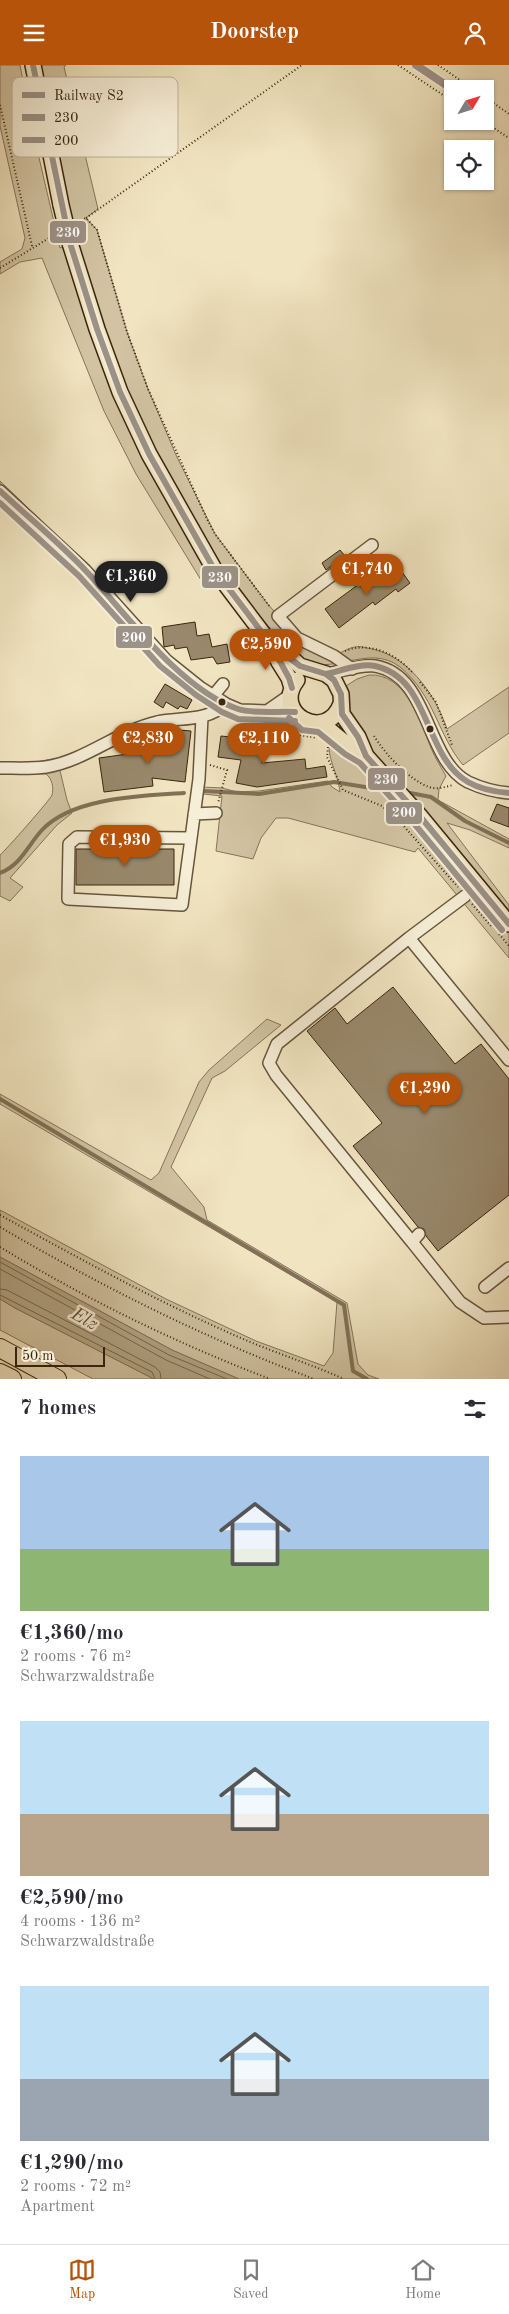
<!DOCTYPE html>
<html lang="en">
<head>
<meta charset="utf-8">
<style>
  body { margin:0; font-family:"Old Standard TT",serif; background:#f2f2f3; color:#2b2b33; height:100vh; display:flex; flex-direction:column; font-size:19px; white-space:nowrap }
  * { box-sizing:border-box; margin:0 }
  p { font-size:16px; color:#7c7c81 }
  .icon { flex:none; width:28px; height:28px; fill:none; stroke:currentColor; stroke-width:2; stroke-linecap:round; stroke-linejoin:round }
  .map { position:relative; height:1314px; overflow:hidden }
  .side { display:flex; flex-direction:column; background:#fff; flex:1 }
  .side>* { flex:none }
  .needle { width:32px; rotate:52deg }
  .controls { position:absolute; left:444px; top:15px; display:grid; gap:10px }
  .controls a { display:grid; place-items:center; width:50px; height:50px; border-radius:0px; background:#fff; box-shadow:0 1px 4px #0004; font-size:25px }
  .scale { position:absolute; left:15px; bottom:12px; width:90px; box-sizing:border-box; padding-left:5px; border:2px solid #392510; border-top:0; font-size:14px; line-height:18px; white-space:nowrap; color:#392510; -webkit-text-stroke:4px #f6eed7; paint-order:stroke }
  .price { position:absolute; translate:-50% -42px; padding:0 11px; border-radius:18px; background:#b45309; color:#fff; font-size:16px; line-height:32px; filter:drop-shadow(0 1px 2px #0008) }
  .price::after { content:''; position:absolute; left:50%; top:30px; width:15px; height:11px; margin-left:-8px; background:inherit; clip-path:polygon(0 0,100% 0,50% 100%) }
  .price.on { background:#222; color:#fff }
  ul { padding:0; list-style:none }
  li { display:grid; align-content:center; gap:10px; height:265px; padding:0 20px }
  li span { display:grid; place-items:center; height:155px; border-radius:0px; color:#555 }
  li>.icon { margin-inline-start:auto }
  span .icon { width:90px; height:90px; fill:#fffc; stroke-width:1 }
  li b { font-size:21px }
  h2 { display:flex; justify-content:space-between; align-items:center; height:60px; padding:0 20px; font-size:21px }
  header { display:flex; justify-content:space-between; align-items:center; height:65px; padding:0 20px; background:#b45309; color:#fff; font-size:22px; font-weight:700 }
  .tabs { display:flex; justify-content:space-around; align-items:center; height:70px; border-top:1px solid #e1e1e2; background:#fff; font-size:14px; color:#7c7c81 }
  .tabs a { display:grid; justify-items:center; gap:2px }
  .tabs .on { color:#b45309 }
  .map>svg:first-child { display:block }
  .green { fill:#d2c4a3; stroke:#86745a }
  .water { fill:#b2a485; stroke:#827156 }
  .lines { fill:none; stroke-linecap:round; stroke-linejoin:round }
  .shore { stroke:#76644a; stroke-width:1 }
  .stream { stroke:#827156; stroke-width:4 }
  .building { fill:#99896c; stroke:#392510 }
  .minor-casing { stroke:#67553c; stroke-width:14 }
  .major-casing { stroke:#392510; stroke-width:18 }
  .highway-casing { stroke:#392510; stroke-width:20 }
  .path { stroke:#392510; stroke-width:2; stroke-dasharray:1 2.5; stroke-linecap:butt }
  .minor { stroke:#f6eed7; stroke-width:11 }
  .major { stroke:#f1e5c1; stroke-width:15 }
  .highway { stroke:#f1e5c1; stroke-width:18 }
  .major-bridge-casing { stroke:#392510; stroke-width:18; stroke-linecap:butt }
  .major-bridge { stroke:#f1e5c1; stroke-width:15 }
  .bus-1-casing { stroke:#f6eed7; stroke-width:10 }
  .bus-2-casing { stroke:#f6eed7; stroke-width:10 }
  .bus-1 { stroke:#9c9288; stroke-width:6 }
  .bus-2 { stroke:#9c9288; stroke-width:6 }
  .rail-1-casing { stroke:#f6eed7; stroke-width:11 }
  .rail-1 { stroke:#9c9288; stroke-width:8 }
  .bus-dot { fill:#392510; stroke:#f6eed7; stroke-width:2 }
  .labels { text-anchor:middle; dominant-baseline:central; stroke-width:5; stroke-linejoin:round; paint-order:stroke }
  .water-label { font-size:19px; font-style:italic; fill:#635139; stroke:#f6eed7 }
  .key { fill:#f6eed7; stroke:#bdb29b; stroke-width:1 }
  .key-label { font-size:14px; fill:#392510 }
  .line-badge { stroke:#f6eed7; stroke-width:2 }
  .badge-label { font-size:14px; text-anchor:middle; font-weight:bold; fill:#fff }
</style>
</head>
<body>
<header><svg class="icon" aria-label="menu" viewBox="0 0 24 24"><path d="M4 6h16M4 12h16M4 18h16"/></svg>Doorstep<svg class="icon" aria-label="person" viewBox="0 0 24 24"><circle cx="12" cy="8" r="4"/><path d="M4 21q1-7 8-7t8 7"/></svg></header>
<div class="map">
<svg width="509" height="1314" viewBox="0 0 509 1314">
  <rect width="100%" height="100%" fill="#f1e5c1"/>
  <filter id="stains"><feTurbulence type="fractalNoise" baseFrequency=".004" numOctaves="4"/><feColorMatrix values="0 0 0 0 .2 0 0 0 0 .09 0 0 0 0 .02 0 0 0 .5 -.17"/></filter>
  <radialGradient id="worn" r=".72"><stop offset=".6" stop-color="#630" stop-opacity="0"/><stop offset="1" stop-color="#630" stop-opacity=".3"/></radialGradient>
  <!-- green -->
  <path class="green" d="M 0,0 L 20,0 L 33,67 L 60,183 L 77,176 L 67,137 L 40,0 L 66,0 L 64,2 L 98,144 L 86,153 L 97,165 L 127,267 L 148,324 L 176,390 L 215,469 L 267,538 L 297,573 L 334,591 C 341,588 348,583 355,582 C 359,581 363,582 367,583 C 406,588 435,628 447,664 L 509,622 L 509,668 L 463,700 C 437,669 435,631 400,602 C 368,577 330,614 298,593 C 292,589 287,582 282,577 C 260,553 241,526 221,499 L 201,515 L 136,409 L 104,346 L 42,193 L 20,197 L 0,209 L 0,197 L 22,184 L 25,173 L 0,61 Z
    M 0,416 L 78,491 L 145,565 L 136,574 L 53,486 L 0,436 Z
    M 369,610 C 406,608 420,656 431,683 C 435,693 441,702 446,711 L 439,724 L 438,735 L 509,774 L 509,783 L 470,765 L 447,758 L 509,840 L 509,893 L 418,783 L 415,787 L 288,753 L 276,753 L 261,773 L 253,794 L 216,786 L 222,731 L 203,729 L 202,722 L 222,723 L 237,727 L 259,726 L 328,716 L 332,722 L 340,727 C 335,693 314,681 349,653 L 345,637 L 346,621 L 357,614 Z
    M 57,693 L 67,735 L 72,748 L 57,760 L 10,813 L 23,822 L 10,836 L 0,831 L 0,790 C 6,785 50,735 52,730 C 54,723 52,713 46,709 L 0,708 L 31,698 Z
    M 267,954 L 281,960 L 225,1006 L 212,1013 L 171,1102 L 204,1142 L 207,1155 L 347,1238 L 358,1299 L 368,1310 L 379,1314 L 239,1314 L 172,1285 L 0,1192 L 0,1145 L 166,1234 L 256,1276 L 324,1301 L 333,1288 L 337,1237 L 0,1039 L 0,1029 L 151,1115 L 159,1108 L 199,1017 L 209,1005 Z
    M 0,1234 L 15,1243 L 154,1314 L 93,1314 L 0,1265 Z"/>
  <!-- water -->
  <path class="water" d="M 0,1192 L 172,1285 L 239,1314 L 154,1314 L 15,1243 L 0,1234 Z"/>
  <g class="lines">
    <!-- shore -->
    <path class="shore" d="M 0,1197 L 169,1290 L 227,1314
      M 0,1204 L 166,1295 L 210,1314
      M 0,1224 L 7,1225 L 155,1302 L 160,1307 L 161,1314
      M 0,1230 L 152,1307 L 155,1314"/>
    <!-- stream -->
    <path class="stream" d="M 203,726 L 259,729 L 334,717 L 390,726
      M 405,727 L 431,732 L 465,756 L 509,778
      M 0,808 C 21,800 28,780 42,765 C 73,732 142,731 184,728
      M 0,1034 L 344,1240 L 353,1306 L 367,1314"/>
  </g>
  <!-- building -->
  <path class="building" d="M 340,485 L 345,491 L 326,505 L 322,498 Z
    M 397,500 L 410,518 L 398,527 L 396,524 L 375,540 L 373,537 L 339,563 L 325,544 L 359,519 L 362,523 Z
    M 195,557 L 197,571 L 209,569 L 212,582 L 227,579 L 230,597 L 217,599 L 213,592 L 191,595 L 187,582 L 175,584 L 174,580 L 164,582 L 162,562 Z
    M 165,619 L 192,635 L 187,644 L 180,641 L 178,644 L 166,637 L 163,643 L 154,637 Z
    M 167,664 L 191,666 L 185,717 L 152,713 L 153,721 L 104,727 L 99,693 L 164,684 Z
    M 221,671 L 265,676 L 262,698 L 305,694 L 306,704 L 325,701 L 327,712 L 257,722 L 236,718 L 241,695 L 218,692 Z
    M 497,739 L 509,743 L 509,762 L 490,755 Z
    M 76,784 L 174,784 L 174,820 L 76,820 Z
    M 393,922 L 455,999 L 481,979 L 509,1014 L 509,1130 L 438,1186 L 426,1171 L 424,1164 L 418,1162 L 353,1081 L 382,1058 L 307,966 L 335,943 L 347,959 Z"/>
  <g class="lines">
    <!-- minor casing -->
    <g class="minor-casing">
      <path id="minor" d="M 0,426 L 85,505 L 166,595 L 201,623 L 226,639 L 240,645 L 295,647
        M 352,604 L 334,591 L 297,573 L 278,551 L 372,480
        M 326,609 C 341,607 360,599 375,601 C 430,610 425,695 468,717 C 481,723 496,727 509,728
        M 213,631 L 223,619
        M 267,646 L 290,630
        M 0,703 C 15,703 31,704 46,702 C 85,696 118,666 157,657 C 182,652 206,657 226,639
        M 194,749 L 216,748
        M 191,773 L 77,772 L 69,779 L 68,834 L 182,840 L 199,714 L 202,652
        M 465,831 L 409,873 L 509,995
        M 409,873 L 277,979 L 269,998 L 276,1010 L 412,1177
        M 419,1169 L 412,1177 L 460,1237 L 484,1253 L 509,1252
        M 485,1222 L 509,1203"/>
    </g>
    <!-- major casing -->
    <g class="major-casing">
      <path id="major" d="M 33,0 L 61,140
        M 70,178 L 97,264 L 120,327 L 149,389 L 214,504 L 270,578 L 279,597 L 289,613 L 292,623
        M 270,578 L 287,589 L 300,601 L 326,609 L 334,615 L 341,629 L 342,649 L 358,672 L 366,691 L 419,750 L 509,859
        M 297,615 C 271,648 326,679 341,639
        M 321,658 L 350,682 L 366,691"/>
    </g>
    <!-- highway casing -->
    <g class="highway-casing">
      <path id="highway" d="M 0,1283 L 57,1314
        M 0,1308 L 12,1314"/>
    </g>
    <!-- path -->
    <path class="path" d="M 398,0 L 452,36
      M 438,0 L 473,24
      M 485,32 L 509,49
      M 0,40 L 32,181
      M 483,56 L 509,73
      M 86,153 L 302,0
      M 78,157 L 86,153 L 97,165 L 127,267 L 148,324 L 207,454 L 215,469 L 270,542
      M 0,203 L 54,170
      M 345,586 C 369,576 396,589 412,607
      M 420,617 L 436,637 L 452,680
      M 268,658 L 278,671 L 293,669 L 317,673
      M 374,671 C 386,690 408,714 429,722 C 437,725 445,722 453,720
      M 328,682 L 327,692 L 343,725 L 382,741 L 401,758 L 458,822
      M 210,700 L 227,705 L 218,738
      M 472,839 L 492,862
      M 499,869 L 509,881
      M 0,1150 C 84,1196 167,1242 255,1279 C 285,1291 315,1301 344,1314
      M 0,1162 C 101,1221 204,1273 314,1314
      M 0,1182 C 86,1234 176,1278 270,1314"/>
    <!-- minor -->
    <use href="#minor" class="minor"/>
    <!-- major -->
    <use href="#major" class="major"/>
    <!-- highway -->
    <use href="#highway" class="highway"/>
    <!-- major-bridge casing -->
    <g class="major-bridge-casing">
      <path id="major-bridge" d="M 61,140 L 70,178"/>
    </g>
    <!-- major-bridge -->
    <use href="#major-bridge" class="major-bridge"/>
    <!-- bus-1 casing -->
    <g class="bus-1-casing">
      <path id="bus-1" d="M 33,0 L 70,178 L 97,264 L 120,327 L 149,389 L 214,504 L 270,578 L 289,613 L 292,623
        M 0,426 C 29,453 60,478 87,507 C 127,550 181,625 238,644 C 252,649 279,646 295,647
        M 270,578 L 300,601 L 326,609 L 334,615 L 341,629 L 342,649 L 358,672 L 366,691 L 419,750 L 509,859
        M 326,609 C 341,606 360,598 375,601 C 431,613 423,691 468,717 C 480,724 496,727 509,728"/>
    </g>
    <!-- bus-2 casing -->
    <g class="bus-2-casing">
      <path id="bus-2" d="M 0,438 L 79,511 L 160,601 L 196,630 L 222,647 L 238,654 L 295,656
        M 289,653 L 302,665 L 318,667 L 345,689 L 360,698 L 412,756 L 502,865"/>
    </g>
    <!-- bus-1 -->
    <use href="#bus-1" class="bus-1"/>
    <!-- bus-2 -->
    <use href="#bus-2" class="bus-2"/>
    <!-- rail-1 casing -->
    <g class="rail-1-casing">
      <path id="rail-1" d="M 416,0 L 452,24"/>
    </g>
    <!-- rail-1 -->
    <use href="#rail-1" class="rail-1"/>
  </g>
  <!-- markers -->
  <g class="bus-dot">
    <circle cx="222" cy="637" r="4.5"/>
    <circle cx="430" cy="664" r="4.5"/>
  </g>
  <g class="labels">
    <!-- water labels -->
    <g class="water-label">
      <text transform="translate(84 1255) rotate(29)">Elz</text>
    </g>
  </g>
  <!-- legend -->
  <rect x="12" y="12" width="166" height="80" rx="8" class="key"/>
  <rect x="22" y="27" width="23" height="6" fill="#9c9288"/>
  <rect x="22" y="49" width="23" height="7" fill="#9c9288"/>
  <rect x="22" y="72" width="23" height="6" fill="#9c9288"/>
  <g class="key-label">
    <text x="54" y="35">Railway S2</text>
    <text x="54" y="57">230</text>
    <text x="54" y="80">200</text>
  </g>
  <g class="line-badge">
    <rect x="49" y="155" width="38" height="24" rx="5" fill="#9c9288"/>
    <rect x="201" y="500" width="38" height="24" rx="5" fill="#9c9288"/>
    <rect x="115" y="560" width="38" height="24" rx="5" fill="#9c9288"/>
    <rect x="367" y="702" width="39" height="24" rx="5" fill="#9c9288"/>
    <rect x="385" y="736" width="38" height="24" rx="5" fill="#9c9288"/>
  </g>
  <g class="badge-label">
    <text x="68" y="172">230</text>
    <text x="220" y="517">230</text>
    <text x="134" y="577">200</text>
    <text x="386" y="719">230</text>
    <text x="404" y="752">200</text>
  </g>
  <rect width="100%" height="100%" filter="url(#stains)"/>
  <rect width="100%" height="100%" fill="url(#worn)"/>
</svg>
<div class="controls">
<a><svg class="needle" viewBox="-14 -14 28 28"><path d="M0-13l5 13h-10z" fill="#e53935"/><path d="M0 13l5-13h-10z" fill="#7c7c81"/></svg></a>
<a><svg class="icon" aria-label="locate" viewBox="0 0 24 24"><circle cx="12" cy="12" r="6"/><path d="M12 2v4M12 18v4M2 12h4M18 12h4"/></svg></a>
</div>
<div class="scale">50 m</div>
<b class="price" style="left:367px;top:531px">€1,740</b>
<b class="price on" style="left:131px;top:538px">€1,360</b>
<b class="price" style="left:266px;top:606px">€2,590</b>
<b class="price" style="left:148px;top:700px">€2,830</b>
<b class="price" style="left:264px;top:700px">€2,110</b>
<b class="price" style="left:125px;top:802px">€1,930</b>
<b class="price" style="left:425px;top:1050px">€1,290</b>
</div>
<section class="side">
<h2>7 homes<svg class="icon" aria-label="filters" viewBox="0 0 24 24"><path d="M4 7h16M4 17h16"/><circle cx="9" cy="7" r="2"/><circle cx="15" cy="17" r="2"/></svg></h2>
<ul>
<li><span style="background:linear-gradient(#a9c7e8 60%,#8fb573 0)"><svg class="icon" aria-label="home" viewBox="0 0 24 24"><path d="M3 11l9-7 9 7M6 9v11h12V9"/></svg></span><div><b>€1,360/mo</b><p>2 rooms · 76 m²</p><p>Schwarzwaldstraße</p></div></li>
<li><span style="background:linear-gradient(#bfe0f5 60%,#b9a48a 0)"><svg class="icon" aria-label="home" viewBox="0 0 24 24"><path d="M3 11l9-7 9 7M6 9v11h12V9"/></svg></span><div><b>€2,590/mo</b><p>4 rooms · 136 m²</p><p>Schwarzwaldstraße</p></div></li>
<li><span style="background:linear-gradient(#bfe0f5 60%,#9aa5b1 0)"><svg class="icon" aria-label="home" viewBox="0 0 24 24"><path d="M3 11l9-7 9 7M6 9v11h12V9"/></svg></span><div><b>€1,290/mo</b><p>2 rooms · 72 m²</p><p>Apartment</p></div></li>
</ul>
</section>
<nav class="tabs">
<a class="on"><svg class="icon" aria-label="map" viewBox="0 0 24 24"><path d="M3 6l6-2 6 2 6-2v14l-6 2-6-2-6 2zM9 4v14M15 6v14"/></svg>Map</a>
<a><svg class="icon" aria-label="saved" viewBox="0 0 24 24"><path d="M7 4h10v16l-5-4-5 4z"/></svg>Saved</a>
<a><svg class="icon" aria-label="home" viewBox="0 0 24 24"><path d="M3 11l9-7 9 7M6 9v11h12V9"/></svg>Home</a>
</nav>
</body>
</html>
